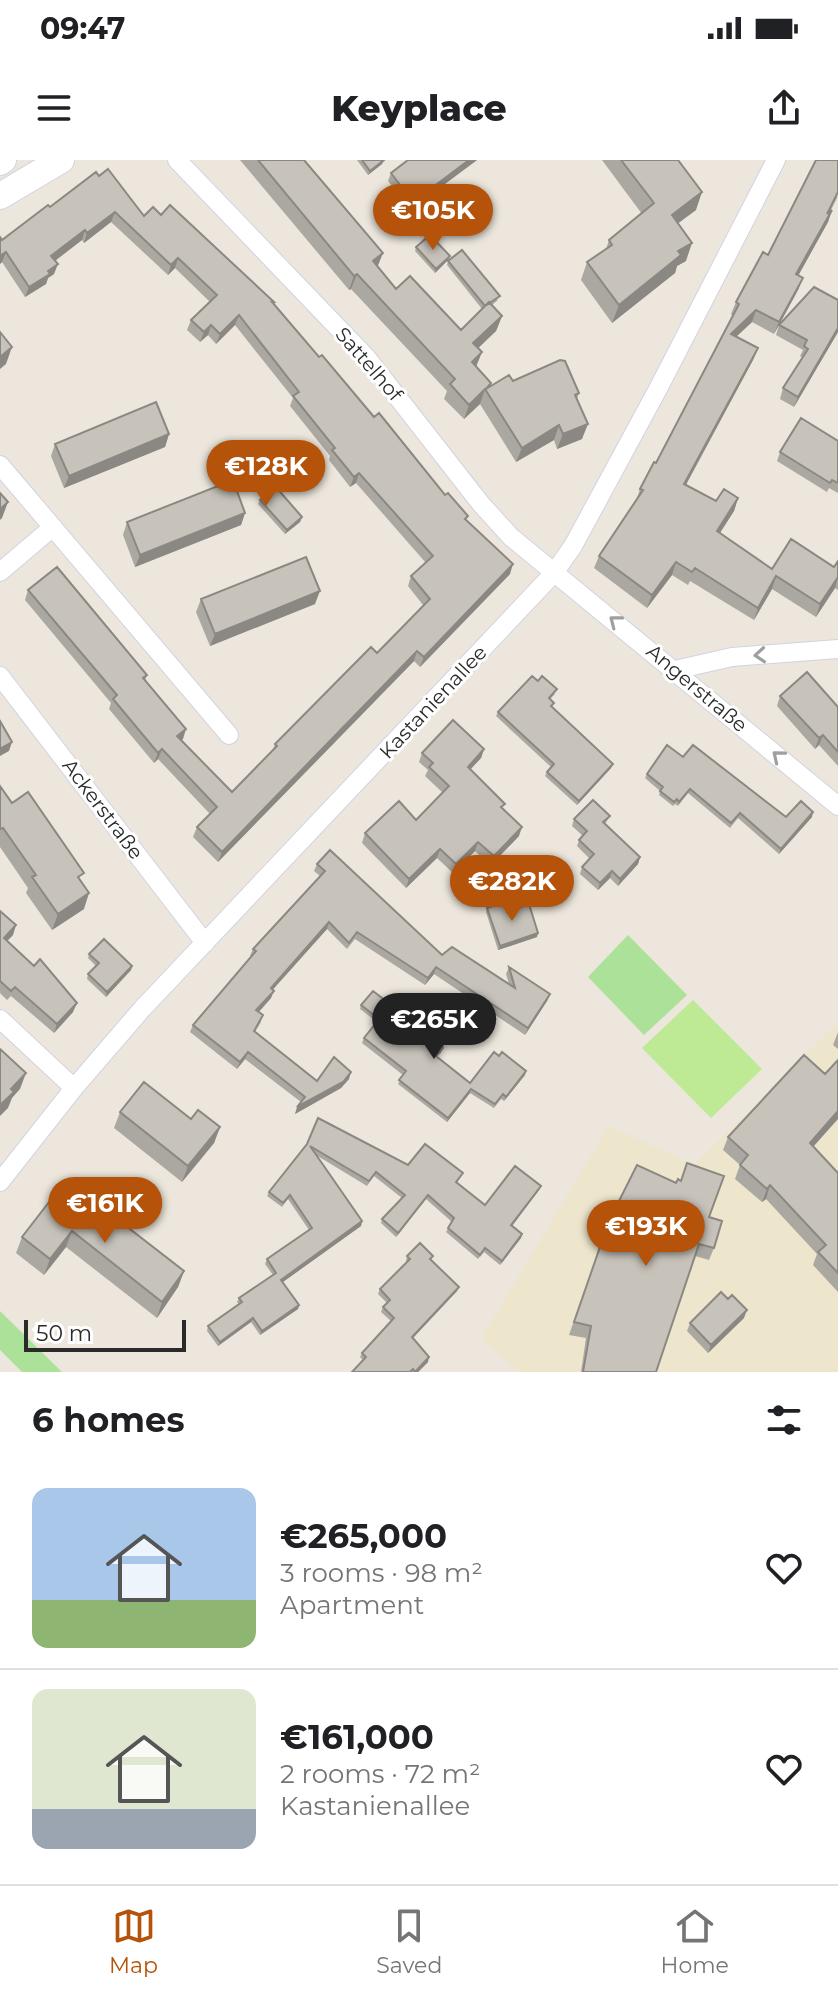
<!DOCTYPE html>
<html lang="en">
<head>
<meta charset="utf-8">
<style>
  body { margin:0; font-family:Montserrat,sans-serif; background:#f2f2f2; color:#202124; height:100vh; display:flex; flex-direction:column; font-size:30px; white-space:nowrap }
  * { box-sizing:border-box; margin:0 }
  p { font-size:26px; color:#757577 }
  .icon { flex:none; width:44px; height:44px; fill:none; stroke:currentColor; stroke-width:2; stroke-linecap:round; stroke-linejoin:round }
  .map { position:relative; height:1212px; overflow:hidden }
  .details { display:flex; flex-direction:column; background:#fff; flex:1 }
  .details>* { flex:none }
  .scale { position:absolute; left:24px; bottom:20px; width:162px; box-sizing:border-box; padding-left:8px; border:4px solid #2a2a2a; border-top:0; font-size:22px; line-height:28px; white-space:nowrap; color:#2a2a2a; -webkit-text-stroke:6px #fff; paint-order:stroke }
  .price { position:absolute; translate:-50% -68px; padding:0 18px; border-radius:28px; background:#b45309; color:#fff; font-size:26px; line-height:52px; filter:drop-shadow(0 2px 4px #0008) }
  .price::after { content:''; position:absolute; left:50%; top:48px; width:24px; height:18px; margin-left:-12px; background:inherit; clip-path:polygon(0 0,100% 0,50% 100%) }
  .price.selected { background:#222; color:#fff }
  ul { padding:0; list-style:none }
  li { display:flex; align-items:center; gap:24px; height:200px; padding:0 32px }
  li+li { border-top:2px solid #e0e0e0 }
  li span { display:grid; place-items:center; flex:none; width:224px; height:160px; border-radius:16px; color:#555 }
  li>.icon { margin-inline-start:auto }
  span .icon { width:96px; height:96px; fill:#fffc; stroke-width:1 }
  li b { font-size:34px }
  h2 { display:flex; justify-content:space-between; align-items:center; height:96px; padding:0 32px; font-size:34px }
  .status { display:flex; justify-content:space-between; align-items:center; height:56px; padding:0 40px; background:#fff; direction:ltr }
  .status svg { height:22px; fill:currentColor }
  header { display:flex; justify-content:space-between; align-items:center; height:104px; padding:0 32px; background:#fff; font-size:36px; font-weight:800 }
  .dock { display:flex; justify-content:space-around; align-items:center; height:112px; border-top:2px solid #e0e0e0; background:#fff; font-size:22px; color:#757577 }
  .dock a { display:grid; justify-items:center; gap:4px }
  .dock .selected { color:#b45309 }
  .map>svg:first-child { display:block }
  .education { fill:#ede5cc }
  .green { fill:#ace199 }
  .pitch { fill:#bee995 }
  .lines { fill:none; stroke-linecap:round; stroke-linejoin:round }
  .street-casing { stroke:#d1d3e2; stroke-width:20 }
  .secondary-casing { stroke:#d1d3e2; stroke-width:28 }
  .street { stroke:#fff; stroke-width:18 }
  .secondary { stroke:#fff; stroke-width:26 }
  .wall { fill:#aba8a1 }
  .shaded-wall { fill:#8b8883 }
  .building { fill:#c7c3bb; stroke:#8b8883; stroke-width:2 }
  .oneway { stroke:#9f9f9f }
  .labels { text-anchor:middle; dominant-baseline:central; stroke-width:6; stroke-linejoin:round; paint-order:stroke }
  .street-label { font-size:20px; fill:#2a2a2a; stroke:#fff }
</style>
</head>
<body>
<div class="status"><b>09:47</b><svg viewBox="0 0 49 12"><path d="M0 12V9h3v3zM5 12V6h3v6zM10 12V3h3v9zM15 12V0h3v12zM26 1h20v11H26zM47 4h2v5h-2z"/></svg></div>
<header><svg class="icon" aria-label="menu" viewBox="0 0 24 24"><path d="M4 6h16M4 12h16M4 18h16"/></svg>Keyplace<svg class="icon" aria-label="share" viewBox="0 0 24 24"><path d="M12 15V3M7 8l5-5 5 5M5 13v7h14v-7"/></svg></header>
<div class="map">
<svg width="838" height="1212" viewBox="0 0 838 1212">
  <rect width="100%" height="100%" fill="#ece6dc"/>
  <!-- education -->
  <path class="education" d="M 838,863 L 838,1212 L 520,1212 L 481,1179 L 609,966 L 694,1005 Z"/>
  <!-- green -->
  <path class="green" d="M 628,775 L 687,835 L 644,875 L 588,817 Z
    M 0,1151 L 62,1212 L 22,1212 L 0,1190 Z"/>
  <!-- pitch -->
  <path class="pitch" d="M 693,840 L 762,909 L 711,958 L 642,888 Z"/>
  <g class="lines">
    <!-- street casing -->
    <g class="street-casing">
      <path id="street" d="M 177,0 L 367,198 L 481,344 L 511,377 L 838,646
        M 0,305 L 229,575
        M 0,412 L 53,367
        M 675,510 L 732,497 L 838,489
        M 0,516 L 205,783
        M 0,859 L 74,928
        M 0,1022 L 74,928 L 142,849 L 554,413 L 573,386 L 659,227 L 776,0"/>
    </g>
    <!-- secondary casing -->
    <g class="secondary-casing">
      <path id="secondary" d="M 0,2 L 3,0
        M 0,36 L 61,0"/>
    </g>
    <!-- street -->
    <use href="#street" class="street"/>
    <!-- secondary -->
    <use href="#secondary" class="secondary"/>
  </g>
  <!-- wall -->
  <path class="wall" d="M 240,0 L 304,0 L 378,106 L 396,129 L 461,170 L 482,149 L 447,105 L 448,101 L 498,140 L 492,145 L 502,156 L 496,171 L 478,188 L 476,207 L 491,223 L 491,226 L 513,221 L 579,233 L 577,239 L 582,279 L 557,289 L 554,280 L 516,302 L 480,244 L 464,259 L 444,239 L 447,231 L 351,129 L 349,130 Z
    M 357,0 L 384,0 L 382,4 L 368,15 Z
    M 477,0 L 410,50 L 388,21 L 391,13 Z
    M 602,0 L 678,0 L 696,50 L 678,63 L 686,101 L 677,106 L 675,113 L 612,163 L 581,120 L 587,102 L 606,89 L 609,80 L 642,54 Z
    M 99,16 L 144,56 L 161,55 L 274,142 L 273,144 L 319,197 L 466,360 L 510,414 L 420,507 L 414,501 L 218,702 L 193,677 L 197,667 L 210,654 L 158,599 L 154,603 L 109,549 L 111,543 L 25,440 L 28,430 L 147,515 L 145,521 L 183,579 L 181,580 L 232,632 L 272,592 L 275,584 L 377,493 L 423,445 L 408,426 L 411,416 L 426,403 L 356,323 L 350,327 L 329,300 L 330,296 L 290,246 L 293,238 L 235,165 L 216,184 L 208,175 L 200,182 L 187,170 L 191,160 L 210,142 L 175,108 L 168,115 L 111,62 L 84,83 L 82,80 L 55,101 L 54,114 L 48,118 L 46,124 L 25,137 L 2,102 L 0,104 L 0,77 L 2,80 L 50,47 Z
    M 838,36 L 830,52 L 832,50 L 828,62 L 798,115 L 803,118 L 798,130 L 779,165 L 838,140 L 838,172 L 794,247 L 780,239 L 783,228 L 803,198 L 800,196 L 803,190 L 776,175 L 779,165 L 774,174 L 752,162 L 736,177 L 758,188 L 753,200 L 686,325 L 716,341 L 738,338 L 734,351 L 719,373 L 772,409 L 834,407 L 838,401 L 838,430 L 835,428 L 816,457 L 772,429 L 754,460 L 690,421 L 688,425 L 672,415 L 647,448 L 594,408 L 599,396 L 636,341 L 640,329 L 656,303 L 733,156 L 731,154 L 736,142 L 768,95 Z
    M 416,87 L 450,96 L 448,100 L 435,113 L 415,91 Z
    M 169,274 L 165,287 L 64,328 L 51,296 L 55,284 Z
    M 838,281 L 838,333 L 829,328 L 827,332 L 777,301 L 780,292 Z
    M 260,340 L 302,357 L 300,362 L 285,374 L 258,344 Z
    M 245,353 L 241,365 L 135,407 L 123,375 L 127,362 Z
    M 201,439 L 315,444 L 210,486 L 196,452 Z
    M 538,521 L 555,534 L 550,539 L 552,548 L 611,608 L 577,645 L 545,616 L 547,612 L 551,607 L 496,556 L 498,552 Z
    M 780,536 L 838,547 L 838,606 L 819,585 L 815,589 L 777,546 Z
    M 484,589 L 481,598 L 470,610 L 503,649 L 519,676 L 490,706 L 475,691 L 453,713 L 437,698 L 406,728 L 362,683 L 365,673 L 416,660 L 443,633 L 425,616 L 428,610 L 419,602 L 422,593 Z
    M 683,597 L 786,657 L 812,657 L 779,694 L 738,658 L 730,668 L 688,633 L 678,646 L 675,644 L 673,646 L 659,635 L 660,631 L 645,618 L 647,614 Z
    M 0,626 L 12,643 L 81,721 L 84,749 L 52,770 L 26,733 L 28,728 L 0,687 Z
    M 610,656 L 605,664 L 640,697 L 638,704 L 618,726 L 610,718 L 598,730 L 580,714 L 582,707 L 590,699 L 577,686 L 579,680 L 583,676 L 572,666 L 574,659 Z
    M 317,704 L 442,795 L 509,824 L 506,814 L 509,807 L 550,834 L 547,841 L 525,875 L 434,814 L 425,825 L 355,779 L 347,789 L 327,769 L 273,829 L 271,838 L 259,852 L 261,862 L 255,872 L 317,921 L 349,919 L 341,928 L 295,954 L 301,942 L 245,899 L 237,909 L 190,872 L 193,865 L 251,797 L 250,796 L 253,789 L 320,716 L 314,711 Z
    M 487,748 L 507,752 L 537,777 L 498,790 L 486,752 Z
    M 0,751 L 13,775 L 7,781 L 73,852 L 54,873 L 11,836 L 7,840 L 0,833 Z
    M 89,794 L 132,806 L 131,810 L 106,837 L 87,819 L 88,814 L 96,806 L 88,798 Z
    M 361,845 L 446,880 L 442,884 L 443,888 L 441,893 L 437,897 L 470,923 L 525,915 L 504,941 L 501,939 L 494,948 L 470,933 L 447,962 L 398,924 L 403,915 L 362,883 L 364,878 L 377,862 L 360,849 Z
    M 838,872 L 838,889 L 833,885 Z
    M 120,952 L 191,959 L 220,967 L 214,983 L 182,1022 L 114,968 Z
    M 728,977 L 813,987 L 838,1013 L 838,1132 L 813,1105 L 817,1094 L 766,1039 L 762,1042 L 735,1019 L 740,1005 L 723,990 Z
    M 307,984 L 408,1005 L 463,1013 L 457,1023 L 485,1045 L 539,1030 L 512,1066 L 522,1074 L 521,1078 L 500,1105 L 484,1092 L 478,1099 L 446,1072 L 452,1062 L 426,1039 L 396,1077 L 381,1063 L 382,1059 L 402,1038 L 374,1016 L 367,1026 L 316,995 L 362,1061 L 361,1066 L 283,1122 L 299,1145 L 298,1149 L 260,1175 L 251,1162 L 218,1186 L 207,1171 L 208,1166 L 239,1144 L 237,1142 L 239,1138 L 273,1115 L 265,1104 L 267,1099 L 309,1070 L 288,1039 L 282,1047 L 267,1036 L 269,1032 Z
    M 709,1057 L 714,1088 L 709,1100 L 695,1096 L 656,1212 L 581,1212 L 586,1178 L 569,1175 L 609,1061 Z
    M 81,1059 L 184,1111 L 178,1127 L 157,1158 L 66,1087 L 44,1115 L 16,1093 L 22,1077 Z
    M 407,1096 L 431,1100 L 457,1131 L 413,1178 L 428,1202 L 418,1212 L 352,1212 L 363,1200 L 360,1197 L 362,1193 L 391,1161 L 381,1152 L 383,1147 L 387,1143 L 378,1134 L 380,1129 L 407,1102 L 406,1101 Z
    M 728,1139 L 744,1158 L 708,1193 L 687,1171 L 690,1163 Z"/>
  <!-- shaded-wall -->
  <path class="shaded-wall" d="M 384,0 L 382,4 L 368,15 L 370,11 Z
    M 469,0 L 477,0 L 410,50 L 413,42 Z
    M 702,32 L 696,50 L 665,73 L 672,55 Z
    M 832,50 L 828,62 L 792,127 L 796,114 Z
    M 115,52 L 111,62 L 84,83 L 87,73 Z
    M 85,70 L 82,80 L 48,106 L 51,96 Z
    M 692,83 L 686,101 L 677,106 L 675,113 L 612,163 L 619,145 L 678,91 Z
    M 6,92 L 2,102 L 0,104 L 0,96 Z
    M 383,93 L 377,108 L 373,101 Z
    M 450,96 L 448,100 L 435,113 L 436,109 Z
    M 178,98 L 175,108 L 168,115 L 171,105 Z
    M 58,104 L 54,114 L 48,118 L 46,124 L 25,137 L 29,127 L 48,111 Z
    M 357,114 L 351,129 L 349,130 L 354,116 Z
    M 803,118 L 798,130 L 774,174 L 779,162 Z
    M 756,150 L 752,162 L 726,186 L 731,174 Z
    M 239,155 L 235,165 L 216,184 L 220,174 Z
    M 502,156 L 496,171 L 468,198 L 473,183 Z
    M 211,165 L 208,175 L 200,182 L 204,172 Z
    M 838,168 L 838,172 L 794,247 L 798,237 Z
    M 12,187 L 6,204 L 0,209 L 0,197 Z
    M 758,188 L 753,200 L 679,337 L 684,324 Z
    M 482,192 L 476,207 L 472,202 Z
    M 485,229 L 480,244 L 464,259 L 469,245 Z
    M 588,264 L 582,279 L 557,289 L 563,274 Z
    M 559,265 L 554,280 L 516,302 L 522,288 Z
    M 169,274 L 165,287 L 64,328 L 69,316 Z
    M 359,313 L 356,323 L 350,327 L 354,317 Z
    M 738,338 L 734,351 L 713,384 L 717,371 Z
    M 8,342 L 2,358 L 0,360 L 0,349 Z
    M 245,353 L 241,365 L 135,407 L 140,395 Z
    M 302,357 L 300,362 L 285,374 L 287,370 Z
    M 676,402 L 672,415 L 647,448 L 652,435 Z
    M 513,404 L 510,414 L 420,507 L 424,497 Z
    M 776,416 L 772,429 L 754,460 L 758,448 Z
    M 838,417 L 835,428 L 816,457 L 820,444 Z
    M 320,431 L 315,444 L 210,486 L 215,474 Z
    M 417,491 L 414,501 L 218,702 L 222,692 Z
    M 186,569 L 183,579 L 174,586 L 177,576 Z
    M 823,575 L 819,585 L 815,589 L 819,578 Z
    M 12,582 L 9,591 L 0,596 L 0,589 Z
    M 162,589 L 158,599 L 154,603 L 158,593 Z
    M 484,589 L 481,598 L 464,616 L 468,607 Z
    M 613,604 L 611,608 L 577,645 L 579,641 Z
    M 813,652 L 812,657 L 779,694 L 781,689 Z
    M 522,667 L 519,676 L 490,706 L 494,696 Z
    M 478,682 L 475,691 L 453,713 L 456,704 Z
    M 440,689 L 437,698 L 406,728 L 409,719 Z
    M 640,697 L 638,704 L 618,726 L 620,719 Z
    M 612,711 L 610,718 L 598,730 L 600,723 Z
    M 89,733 L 84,749 L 52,770 L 58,754 Z
    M 329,762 L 327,769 L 268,835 L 271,828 Z
    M 16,765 L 13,775 L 1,787 L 4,778 Z
    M 538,773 L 537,777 L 498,790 L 500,786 Z
    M 132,806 L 131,810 L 106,837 L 107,832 Z
    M 436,807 L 434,814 L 425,825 L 428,818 Z
    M 274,831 L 271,838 L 254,857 L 256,850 Z
    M 550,834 L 547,841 L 525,875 L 528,868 Z
    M 77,843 L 73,852 L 54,873 L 57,864 Z
    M 248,892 L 245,899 L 237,909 L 240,902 Z
    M 526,911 L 525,915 L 504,941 L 506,937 Z
    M 351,912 L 349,919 L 341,928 L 295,954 L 297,947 Z
    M 26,913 L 20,929 L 12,938 L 8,948 L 0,956 L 0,945 L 11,929 Z
    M 471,929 L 470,933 L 447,962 L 448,958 Z
    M 838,951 L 838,959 L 805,996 L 810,983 Z
    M 220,967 L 214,983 L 182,1022 L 188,1006 Z
    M 770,1025 L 766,1039 L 762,1042 L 767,1029 Z
    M 541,1026 L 539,1030 L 509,1070 L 511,1065 Z
    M 428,1035 L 426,1039 L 396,1077 L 398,1073 Z
    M 362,1061 L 361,1066 L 280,1124 L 281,1120 Z
    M 72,1071 L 66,1087 L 44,1115 L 50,1099 Z
    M 522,1074 L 521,1078 L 500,1105 L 502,1101 Z
    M 184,1111 L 178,1127 L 157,1158 L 162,1142 Z
    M 459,1127 L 457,1131 L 410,1181 L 412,1177 Z
    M 299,1145 L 298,1149 L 260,1175 L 262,1171 Z
    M 747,1150 L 744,1158 L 708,1193 L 711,1185 Z
    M 253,1158 L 251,1162 L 218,1186 L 220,1182 Z
    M 429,1197 L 428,1202 L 418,1212 L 415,1212 Z"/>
  <!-- building -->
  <path class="building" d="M 258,0 L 304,0 L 383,93 L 373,101 L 396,129 L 410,116 L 461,170 L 489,142 L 502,156 L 473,183 L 482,192 L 472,202 L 491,223 L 486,229 L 509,215 L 513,221 L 560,200 L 565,201 L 579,233 L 575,235 L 588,264 L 563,274 L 559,265 L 522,288 L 485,229 L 469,245 L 450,224 L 455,219 L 357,114 L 354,116 Z
    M 362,0 L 384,0 L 370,11 Z
    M 408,0 L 469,0 L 413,42 L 391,13 Z
    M 621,0 L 678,0 L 702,32 L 672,55 L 692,83 L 678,91 L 681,95 L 619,145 L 587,102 L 612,85 L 609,80 L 654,43 Z
    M 816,0 L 838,0 L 838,32 L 827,54 L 832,50 L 796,114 L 803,118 L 779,162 L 756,150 L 731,174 L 758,188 L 684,324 L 716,341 L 724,329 L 738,338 L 717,371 L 772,409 L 791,379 L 834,407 L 838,401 L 838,417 L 820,444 L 776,416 L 758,448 L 695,408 L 692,412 L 676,402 L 652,435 L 599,396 L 643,330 L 640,329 L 654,302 L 656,303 L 739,144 L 736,142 L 763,92 L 768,95 Z
    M 108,9 L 144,56 L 153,47 L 161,55 L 170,45 L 274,142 L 272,142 L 319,197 L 322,195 L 374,257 L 379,253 L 445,335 L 448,333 L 468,356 L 465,359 L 513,404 L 424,497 L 417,491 L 222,692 L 197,667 L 217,647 L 162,589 L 158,593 L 113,539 L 117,535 L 28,430 L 57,407 L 147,515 L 143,518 L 186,569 L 177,576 L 232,632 L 277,586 L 275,584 L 371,487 L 377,493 L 430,439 L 411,416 L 433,396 L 359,313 L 354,317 L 332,290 L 335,288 L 293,236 L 299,232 L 239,155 L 220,174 L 211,165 L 204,172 L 191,160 L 217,135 L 178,98 L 171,105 L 115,52 L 87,73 L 85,70 L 51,96 L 58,104 L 48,111 L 50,114 L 29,127 L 6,92 L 0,96 L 0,77 L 2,80 L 48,45 L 50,47 L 96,12 L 99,16 Z
    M 430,75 L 450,96 L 436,109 L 416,87 Z
    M 462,90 L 500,136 L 485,146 L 448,101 Z
    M 814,127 L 838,140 L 838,168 L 798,237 L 783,228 L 808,189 L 804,186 L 807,180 L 779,165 Z
    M 0,172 L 12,187 L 0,197 Z
    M 156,242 L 169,274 L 69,316 L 55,284 Z
    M 801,258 L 838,281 L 838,323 L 832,320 L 830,323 L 780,292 Z
    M 233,320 L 245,353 L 140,395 L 127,362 Z
    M 275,326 L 302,357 L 287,370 L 260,340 Z
    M 0,333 L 8,342 L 0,349 Z
    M 306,397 L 320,431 L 215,474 L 201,439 Z
    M 807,512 L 838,547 L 838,592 L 823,575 L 819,578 L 780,536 Z
    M 532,516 L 538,521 L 542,516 L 557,529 L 549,538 L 554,543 L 551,546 L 613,604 L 579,641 L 547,612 L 554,604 L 498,552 Z
    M 453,560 L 484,589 L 468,607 L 505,644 L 501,647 L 522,667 L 494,696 L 478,682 L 456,704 L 440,689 L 409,719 L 365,673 L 399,641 L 416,660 L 449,626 L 429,607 L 433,603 L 422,593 Z
    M 0,561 L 12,582 L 0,589 Z
    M 667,585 L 683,597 L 693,585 L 786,657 L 801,641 L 813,652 L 781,689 L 740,653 L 731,663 L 690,629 L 679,642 L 677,639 L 674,642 L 660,631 L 663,627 L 647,614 Z
    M 0,626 L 12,643 L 28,632 L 84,713 L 78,717 L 89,733 L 58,754 L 32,717 L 36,715 L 3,668 L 0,669 Z
    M 593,640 L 610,656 L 603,662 L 640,697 L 620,719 L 612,711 L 600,723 L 582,707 L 594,694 L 579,680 L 587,671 L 574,659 Z
    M 330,690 L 442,795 L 452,787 L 515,828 L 509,807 L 550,834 L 528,868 L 436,807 L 428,818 L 357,772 L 349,783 L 329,762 L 271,828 L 274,831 L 256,850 L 263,855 L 254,871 L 317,921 L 334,897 L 351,912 L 343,922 L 297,947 L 305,937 L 248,892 L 240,902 L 193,865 L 256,791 L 253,789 L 325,711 L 317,704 Z
    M 504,742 L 507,752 L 529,744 L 538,773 L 500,786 L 487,748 Z
    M 0,751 L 16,765 L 4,778 L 34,806 L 40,799 L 77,843 L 57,864 L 15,827 L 11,831 L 0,821 Z
    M 104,779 L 132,806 L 107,832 L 88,814 L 99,803 L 89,794 Z
    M 373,831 L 426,872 L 433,864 L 447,875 L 442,882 L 443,888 L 436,896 L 470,923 L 494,892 L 499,896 L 502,892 L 526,911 L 506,937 L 503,934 L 495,944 L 471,929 L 448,958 L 399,920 L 406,911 L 364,878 L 379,859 L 361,845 Z
    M 0,889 L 26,913 L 11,929 L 14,932 L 0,945 Z
    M 804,895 L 825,914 L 838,900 L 838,951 L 810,983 L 838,1013 L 838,1113 L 818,1092 L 826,1085 L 770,1025 L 767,1029 L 740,1005 L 748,995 L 728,977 Z
    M 144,922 L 191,959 L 198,950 L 220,967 L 188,1006 L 120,952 Z
    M 318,958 L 408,1005 L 425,984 L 463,1013 L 456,1022 L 485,1045 L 515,1006 L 541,1026 L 511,1065 L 522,1074 L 502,1101 L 485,1088 L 480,1095 L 448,1068 L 454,1058 L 428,1035 L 398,1073 L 382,1059 L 405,1035 L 376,1012 L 369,1021 L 310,986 L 362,1061 L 281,1120 L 299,1145 L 262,1171 L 253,1158 L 220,1182 L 208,1166 L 242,1142 L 239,1138 L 276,1113 L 267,1099 L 312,1068 L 290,1035 L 283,1043 L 269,1032 L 307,984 Z
    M 687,1003 L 724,1016 L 709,1057 L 722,1061 L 714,1088 L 699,1084 L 656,1212 L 583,1212 L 591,1166 L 574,1162 L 609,1061 L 637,1005 L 676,1023 L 678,1019 L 681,1021 Z
    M 53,1037 L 81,1059 L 95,1042 L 184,1111 L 162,1142 L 72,1071 L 50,1099 L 22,1077 Z
    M 420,1083 L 433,1096 L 430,1099 L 459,1127 L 412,1177 L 429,1197 L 415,1212 L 413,1209 L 410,1212 L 352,1212 L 366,1197 L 362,1193 L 394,1158 L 383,1147 L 390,1140 L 380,1129 L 410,1099 L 407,1096 Z
    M 721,1132 L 728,1139 L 732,1135 L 747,1150 L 711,1185 L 690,1163 Z"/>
  <!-- one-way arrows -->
  <defs><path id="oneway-chevron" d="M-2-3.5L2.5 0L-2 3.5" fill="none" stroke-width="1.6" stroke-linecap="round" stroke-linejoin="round" transform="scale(2)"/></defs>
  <g class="oneway">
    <use href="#oneway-chevron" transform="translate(615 461) rotate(-142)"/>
    <use href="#oneway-chevron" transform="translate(760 495) rotate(176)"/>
    <use href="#oneway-chevron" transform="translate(778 596) rotate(-140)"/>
  </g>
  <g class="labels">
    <!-- street labels -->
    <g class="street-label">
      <text transform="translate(369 204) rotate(49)">Sattelhof</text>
      <text transform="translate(697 528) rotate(40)">Angerstraße</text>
      <text transform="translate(433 542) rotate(-47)">Kastanienallee</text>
      <text transform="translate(103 649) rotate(53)">Ackerstraße</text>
    </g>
  </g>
</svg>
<div class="scale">50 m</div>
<b class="price" style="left:433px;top:92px">€105K</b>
<b class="price" style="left:266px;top:348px">€128K</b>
<b class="price" style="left:512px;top:763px">€282K</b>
<b class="price selected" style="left:434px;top:901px">€265K</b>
<b class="price" style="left:105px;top:1085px">€161K</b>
<b class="price" style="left:646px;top:1108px">€193K</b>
</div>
<section class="details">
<h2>6 homes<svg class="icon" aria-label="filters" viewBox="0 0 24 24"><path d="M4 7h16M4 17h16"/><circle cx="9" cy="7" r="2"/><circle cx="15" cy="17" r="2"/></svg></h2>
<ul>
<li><span style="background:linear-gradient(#a9c7e8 70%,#8fb573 0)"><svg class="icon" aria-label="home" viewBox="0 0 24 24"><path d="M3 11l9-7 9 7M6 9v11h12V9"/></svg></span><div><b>€265,000</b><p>3 rooms · 98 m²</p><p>Apartment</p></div><svg class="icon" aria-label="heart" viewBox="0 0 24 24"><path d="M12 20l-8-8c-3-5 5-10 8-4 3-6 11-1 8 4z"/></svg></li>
<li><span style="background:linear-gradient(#dfe7d0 75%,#9aa5b1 0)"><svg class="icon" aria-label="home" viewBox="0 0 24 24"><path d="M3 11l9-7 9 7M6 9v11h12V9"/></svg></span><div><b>€161,000</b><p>2 rooms · 72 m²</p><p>Kastanienallee</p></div><svg class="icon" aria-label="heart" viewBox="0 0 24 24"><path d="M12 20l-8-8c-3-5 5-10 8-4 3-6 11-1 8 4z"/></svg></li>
</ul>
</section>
<nav class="dock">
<a class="selected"><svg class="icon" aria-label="map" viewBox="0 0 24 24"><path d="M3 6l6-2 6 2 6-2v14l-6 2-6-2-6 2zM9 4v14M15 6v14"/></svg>Map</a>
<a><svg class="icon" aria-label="saved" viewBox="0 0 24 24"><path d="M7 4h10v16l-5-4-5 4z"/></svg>Saved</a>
<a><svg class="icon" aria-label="home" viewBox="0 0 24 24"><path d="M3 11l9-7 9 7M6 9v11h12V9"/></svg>Home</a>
</nav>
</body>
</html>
